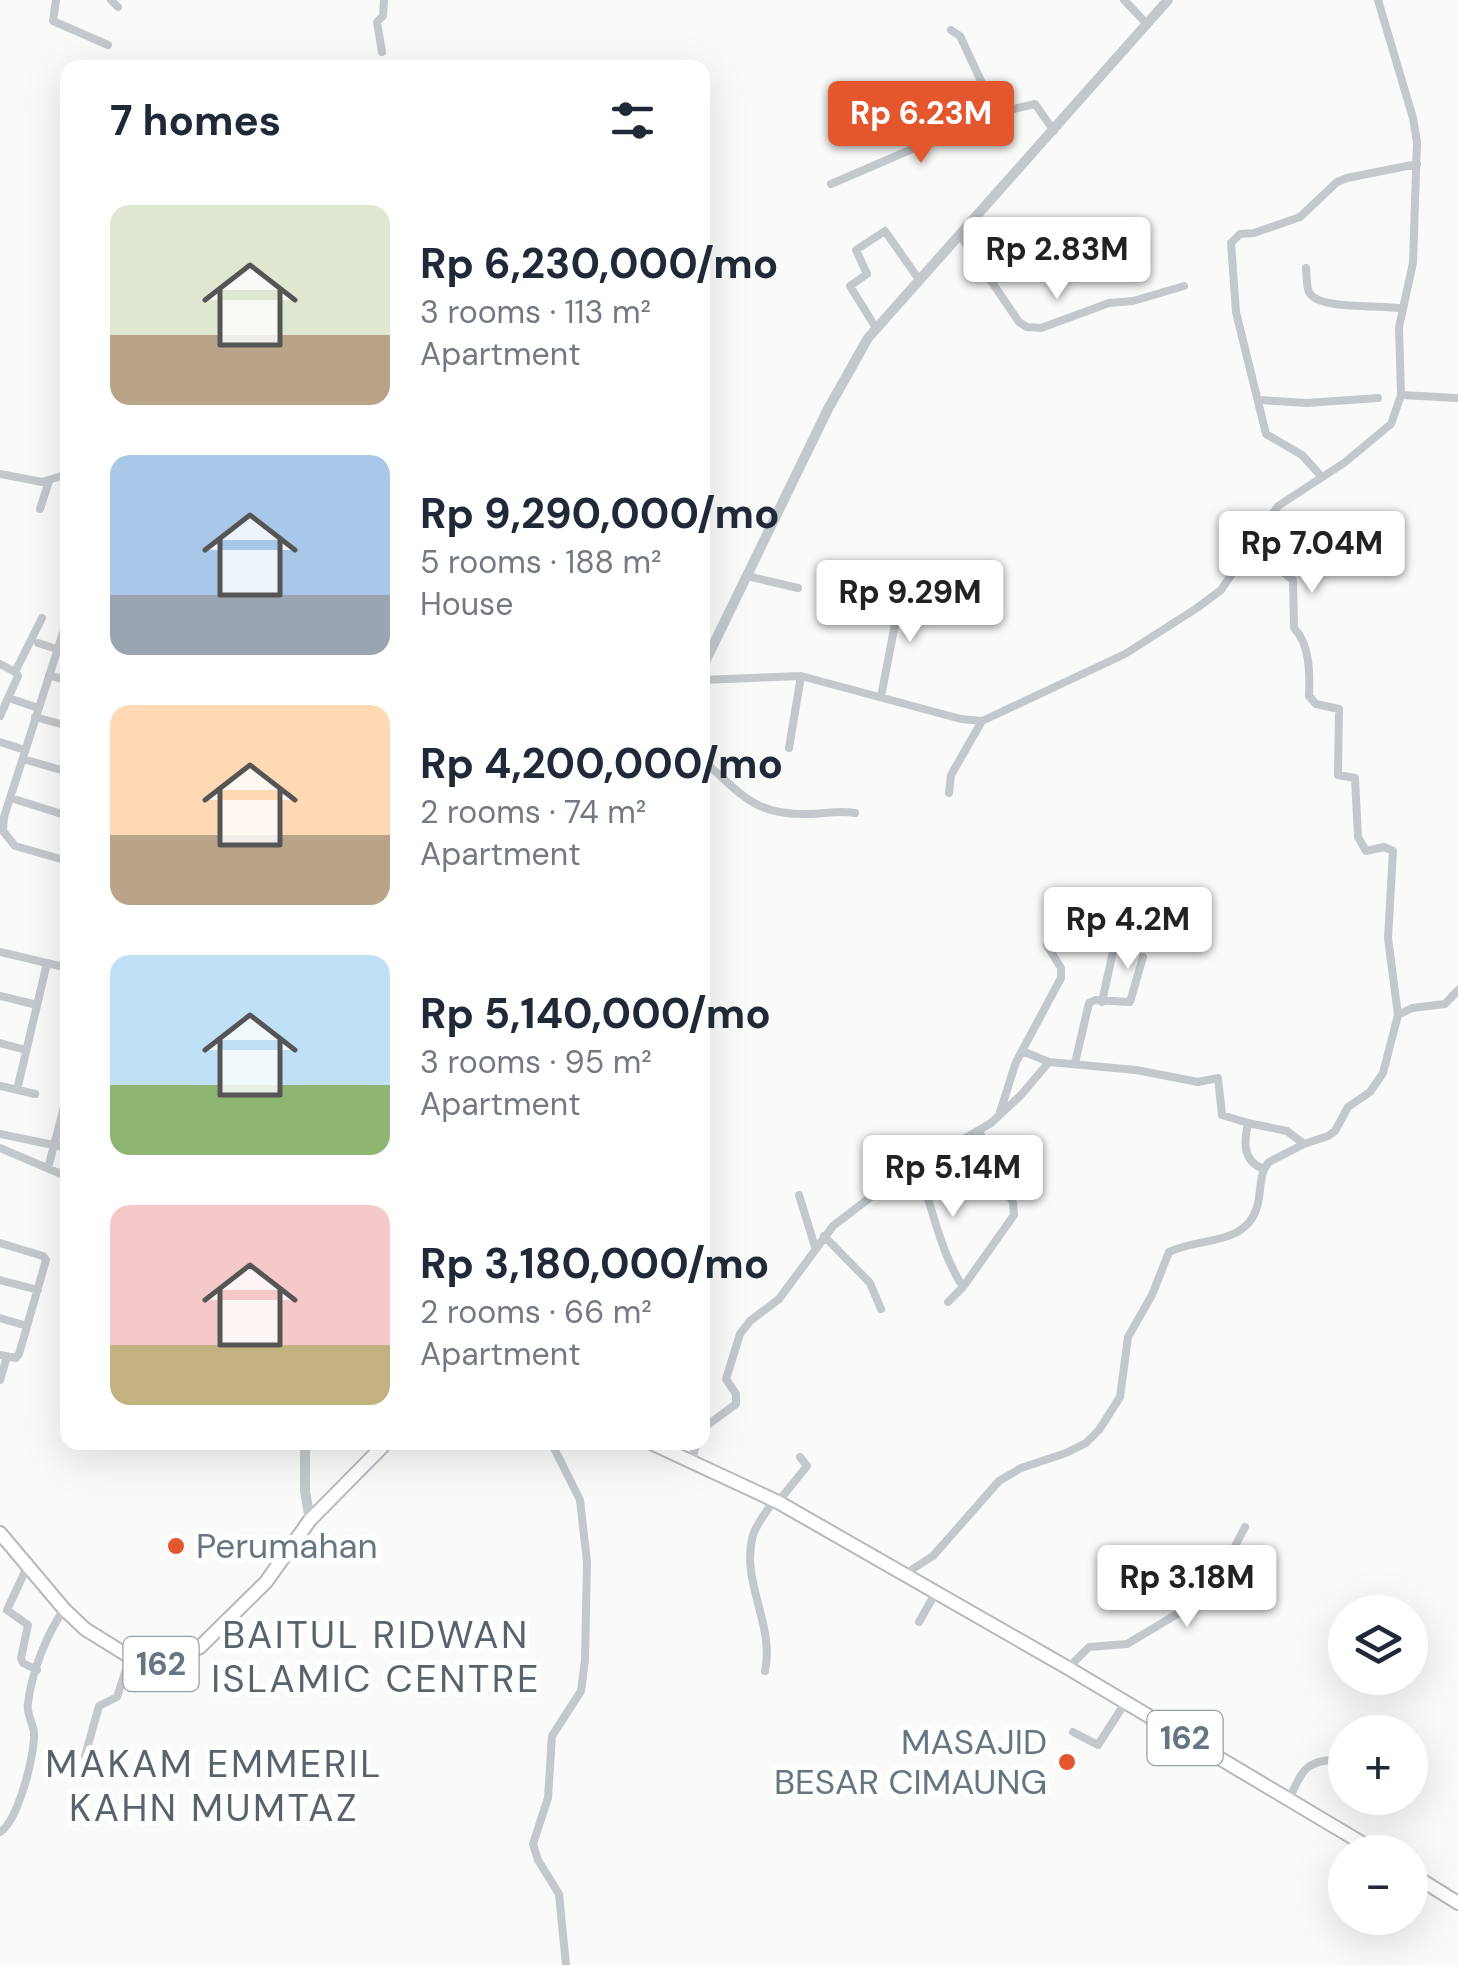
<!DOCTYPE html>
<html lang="en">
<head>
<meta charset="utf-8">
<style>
  body { margin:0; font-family:"DM Sans",sans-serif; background:#f2f2f3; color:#1f2937; height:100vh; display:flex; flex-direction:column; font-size:38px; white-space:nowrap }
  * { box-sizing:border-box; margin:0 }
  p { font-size:32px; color:#747a83 }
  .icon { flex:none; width:55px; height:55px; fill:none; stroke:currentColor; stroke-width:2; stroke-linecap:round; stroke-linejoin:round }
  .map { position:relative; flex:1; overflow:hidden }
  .drawer { position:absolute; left:60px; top:60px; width:650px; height:1390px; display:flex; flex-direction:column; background:#fff; border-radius:20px; box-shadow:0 10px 40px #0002 }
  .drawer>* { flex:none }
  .tools { position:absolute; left:1328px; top:1595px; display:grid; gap:20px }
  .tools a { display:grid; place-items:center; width:100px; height:100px; border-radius:50%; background:#fff; box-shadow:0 10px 40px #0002; font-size:50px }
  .price { position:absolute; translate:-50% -85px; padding:0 22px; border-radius:10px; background:#fff; color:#222; font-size:32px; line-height:65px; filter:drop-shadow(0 2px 5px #0008) }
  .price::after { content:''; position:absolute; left:50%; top:60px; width:30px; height:22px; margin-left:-15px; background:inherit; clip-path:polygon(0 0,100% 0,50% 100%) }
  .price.on { background:#e4572e; color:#fff }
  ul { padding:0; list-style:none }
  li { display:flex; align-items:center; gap:30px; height:250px; padding:0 50px }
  li span { display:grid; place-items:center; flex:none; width:280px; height:200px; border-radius:20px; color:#555 }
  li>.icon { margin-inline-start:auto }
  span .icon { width:120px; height:120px; fill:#fffc; stroke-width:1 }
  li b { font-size:42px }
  h2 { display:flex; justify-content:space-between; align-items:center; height:120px; padding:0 50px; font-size:42px }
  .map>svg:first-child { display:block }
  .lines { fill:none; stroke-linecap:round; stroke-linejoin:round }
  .primary-casing { stroke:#b5babe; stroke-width:16 }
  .minor { stroke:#c3c8cc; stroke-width:8 }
  .tertiary { stroke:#c3c8cc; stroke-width:10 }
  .primary { stroke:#fff; stroke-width:12 }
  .poi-dot { fill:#e4572e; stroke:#fff; stroke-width:4 }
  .labels { text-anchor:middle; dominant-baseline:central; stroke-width:10; stroke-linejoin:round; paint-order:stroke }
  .shield { fill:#fff; stroke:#939fa8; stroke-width:2.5 }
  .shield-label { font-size:32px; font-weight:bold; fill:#657683 }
  .poi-label { font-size:35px; fill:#657683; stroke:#fff; text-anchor:start }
  .neighbourhood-label { font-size:38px; letter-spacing:2.5px; fill:#57646e; stroke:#fff }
</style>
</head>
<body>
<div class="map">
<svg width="1458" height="1965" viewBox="0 0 1458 1965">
  <rect width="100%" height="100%" fill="#fafaf8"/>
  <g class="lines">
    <!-- primary casing -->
    <g class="primary-casing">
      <path id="primary" d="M 649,1442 L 778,1502 L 1068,1668 L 1377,1852
        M 0,1533 L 64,1609 L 85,1629 L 130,1657 L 170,1663 L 200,1647 L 266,1582 L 310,1520 L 387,1442
        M 1410,1873 L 1458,1903"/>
    </g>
    <!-- minor -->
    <path class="minor" d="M 56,0 L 53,21 L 108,45
      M 111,0 L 118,7
      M 1124,0 L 1147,24
      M 951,30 L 960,36 L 996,113 L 1035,104 L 1054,131
      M 382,52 L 377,22 L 383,16 L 384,0
      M 831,184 L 996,113
      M 960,235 L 1019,322 L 1027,327 L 1041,328 L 1109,303 L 1133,301 L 1184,286
      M 1306,268 C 1307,274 1306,286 1309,292 C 1318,311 1383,304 1403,309
      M 876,328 L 850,286 L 867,274 L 856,250 L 885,231 L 920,281
      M 1401,395 L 1458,398
      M 1259,400 L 1307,403 L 1378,398
      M 0,474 L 42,482 L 68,474
      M 1321,476 L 1302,455 L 1266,434 L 1236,312 L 1231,243 L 1240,234 L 1254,233 L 1300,217 L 1337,182 L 1347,178 L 1417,164
      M 40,509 L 49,481
      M 1239,565 L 1246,569 L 1274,565 L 1293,580 L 1294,628 C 1310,644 1310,674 1309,696 L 1316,704 L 1339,709 L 1338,775 L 1355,778 L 1358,837 L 1366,851 L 1384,847 L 1393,851 L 1388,938 L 1398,1015
      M 747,576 L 798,588
      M 68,617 L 4,817 L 3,831 L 15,846 L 68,861
      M 38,643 L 57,649
      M 0,664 L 15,672
      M 49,675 L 68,681
      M 702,680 L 801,676 L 961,719 L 982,721 L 1125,654 L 1197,608 L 1221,590 L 1278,506 L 1344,463 L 1391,424 L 1401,395 L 1399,327 L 1413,263 L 1417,142 L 1413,118 L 1378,0
      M 881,697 L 902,587
      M 9,698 L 38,708
      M 0,716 L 18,676 L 15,672 L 42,618
      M 35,717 L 68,726
      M 0,742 L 25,750
      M 789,748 L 801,676
      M 23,759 L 68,772
      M 702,760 C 740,791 751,815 806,814 C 824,814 838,810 855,813
      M 949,793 L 951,775 L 982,721
      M 11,798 L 68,816
      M 0,952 L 68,968
      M 0,996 L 37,1005
      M 1102,1002 L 1117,933
      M 0,1043 L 26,1050
      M 1022,1051 L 1049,1062
      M 1075,1063 L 1089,1003 L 1095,1000 L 1130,1002 L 1143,957
      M 0,1086 L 35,1094
      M 17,1090 L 47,963
      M 1000,1112 L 1016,1062 L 1061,978 L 1061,968 L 1047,945
      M 1248,1123 L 1287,1131 L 1304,1144
      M 0,1134 L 68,1148
      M 0,1148 L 68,1177
      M 917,1166 C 933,1207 939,1250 963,1287
      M 48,1168 L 68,1092
      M 799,1195 L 815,1247
      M 824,1236 L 870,1283 L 881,1309
      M 0,1243 L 43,1256 L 46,1260 L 19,1354 L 16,1358 L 0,1355
      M 0,1280 L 38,1290
      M 948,1302 L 963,1287 L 1014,1215 L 1013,1203 L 979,1131
      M 0,1318 L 27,1326
      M 0,1380 L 7,1357
      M 702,1429 L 736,1404 L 736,1394 L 726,1379 L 740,1334 L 750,1321 L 779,1299 L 833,1226 L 889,1183 L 991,1123 L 1021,1095 L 1049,1062 L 1136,1070 L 1198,1082 L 1218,1078 L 1222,1115 L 1248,1123 C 1244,1142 1242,1160 1263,1169
      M 551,1442 L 580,1500 L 587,1562 L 585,1660 L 581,1691 L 552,1736 L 548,1798 L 533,1844 L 538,1860 L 559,1894 L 566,1965
      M 692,1460 L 697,1442
      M 778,1502 L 807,1466 L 800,1457
      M 28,1565 L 7,1610 L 28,1625 L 21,1658 L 23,1663 L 37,1670
      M 905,1574 L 933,1556 L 999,1481 L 1021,1468 L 1066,1453 L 1086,1443 L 1099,1430 L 1120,1397 L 1128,1337 L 1152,1295 L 1169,1252 C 1199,1237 1246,1246 1257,1207 C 1262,1191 1258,1174 1269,1162 L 1304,1144 L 1328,1136 L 1335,1131 L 1348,1107 L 1370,1092 L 1383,1073 L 1398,1015 L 1412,1008 L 1445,1004 L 1458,990
      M 919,1622 L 936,1592
      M 1068,1668 L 1089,1647 L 1127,1644 L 1194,1604 L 1229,1558 L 1245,1527
      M 765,1671 C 775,1624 740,1582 753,1535 C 757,1523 767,1511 774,1500
      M 1073,1732 L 1098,1745 L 1125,1703
      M 89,1765 L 85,1756 L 99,1706 L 117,1697 L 130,1657
      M 1289,1799 C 1305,1765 1306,1761 1345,1759
      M 0,1832 C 18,1821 35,1755 34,1733 C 33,1722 26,1714 28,1703 C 32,1671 46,1636 64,1609"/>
    <!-- tertiary -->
    <path class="tertiary" d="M 702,668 L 828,409 L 868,338 L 1168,0
      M 305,1442 L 305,1491 L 310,1520"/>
    <!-- primary -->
    <use href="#primary" class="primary"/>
  </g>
  <!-- markers -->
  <g class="poi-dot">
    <circle cx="176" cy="1546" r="10"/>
    <circle cx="1067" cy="1762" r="10"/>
  </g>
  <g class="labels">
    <!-- shield labels -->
    <g class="shield">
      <rect x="123.5" y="1637" width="75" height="54" rx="8"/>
      <rect x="1147.5" y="1711" width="75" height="54" rx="8"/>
    </g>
    <g class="shield-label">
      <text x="161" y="1664">162</text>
      <text x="1185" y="1738">162</text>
    </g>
    <!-- poi labels -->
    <g class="poi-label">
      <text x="196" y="1546">Perumahan</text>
      <text x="1047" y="1742" text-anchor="end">MASAJID<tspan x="1047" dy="40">BESAR CIMAUNG</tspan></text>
    </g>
    <!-- neighbourhood labels -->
    <g class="neighbourhood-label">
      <text x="376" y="1635">BAITUL RIDWAN<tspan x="376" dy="44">ISLAMIC CENTRE</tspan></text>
      <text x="214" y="1764">MAKAM EMMERIL<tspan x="214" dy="44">KAHN MUMTAZ</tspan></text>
    </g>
  </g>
</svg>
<div class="tools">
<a><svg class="icon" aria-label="layers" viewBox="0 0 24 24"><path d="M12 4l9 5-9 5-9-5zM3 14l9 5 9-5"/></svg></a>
<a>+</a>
<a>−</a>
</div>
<b class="price on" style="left:921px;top:166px">Rp 6.23M</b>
<b class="price" style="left:1057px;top:302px">Rp 2.83M</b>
<b class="price" style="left:1312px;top:596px">Rp 7.04M</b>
<b class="price" style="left:910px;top:645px">Rp 9.29M</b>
<b class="price" style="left:1128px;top:972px">Rp 4.2M</b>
<b class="price" style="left:953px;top:1220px">Rp 5.14M</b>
<b class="price" style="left:1187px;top:1630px">Rp 3.18M</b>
<section class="drawer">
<h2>7 homes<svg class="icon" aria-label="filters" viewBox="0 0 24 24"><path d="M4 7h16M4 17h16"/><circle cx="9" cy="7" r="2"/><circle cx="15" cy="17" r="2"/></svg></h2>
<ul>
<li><span style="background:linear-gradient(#dfe7d0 65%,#b9a48a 0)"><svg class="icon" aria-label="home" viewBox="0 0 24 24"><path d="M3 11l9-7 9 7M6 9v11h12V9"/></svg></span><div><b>Rp 6,230,000/mo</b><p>3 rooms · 113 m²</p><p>Apartment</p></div></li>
<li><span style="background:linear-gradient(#a9c7e8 70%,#9aa5b1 0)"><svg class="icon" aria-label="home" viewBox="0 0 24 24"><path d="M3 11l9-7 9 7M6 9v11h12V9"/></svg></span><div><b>Rp 9,290,000/mo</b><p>5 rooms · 188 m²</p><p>House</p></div></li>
<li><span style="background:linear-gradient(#ffd9b3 65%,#b9a48a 0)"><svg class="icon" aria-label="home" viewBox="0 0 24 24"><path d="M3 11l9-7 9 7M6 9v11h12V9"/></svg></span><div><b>Rp 4,200,000/mo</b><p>2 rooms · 74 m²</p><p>Apartment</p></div></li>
<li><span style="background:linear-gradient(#bfe0f5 65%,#8fb573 0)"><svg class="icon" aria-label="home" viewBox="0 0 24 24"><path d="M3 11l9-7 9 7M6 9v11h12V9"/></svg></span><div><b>Rp 5,140,000/mo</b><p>3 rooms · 95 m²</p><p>Apartment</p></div></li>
<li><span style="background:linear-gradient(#f6c9c9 70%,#c2b280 0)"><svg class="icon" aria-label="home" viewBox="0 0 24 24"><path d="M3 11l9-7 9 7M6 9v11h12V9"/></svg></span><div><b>Rp 3,180,000/mo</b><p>2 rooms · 66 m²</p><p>Apartment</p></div></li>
</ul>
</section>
</div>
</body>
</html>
